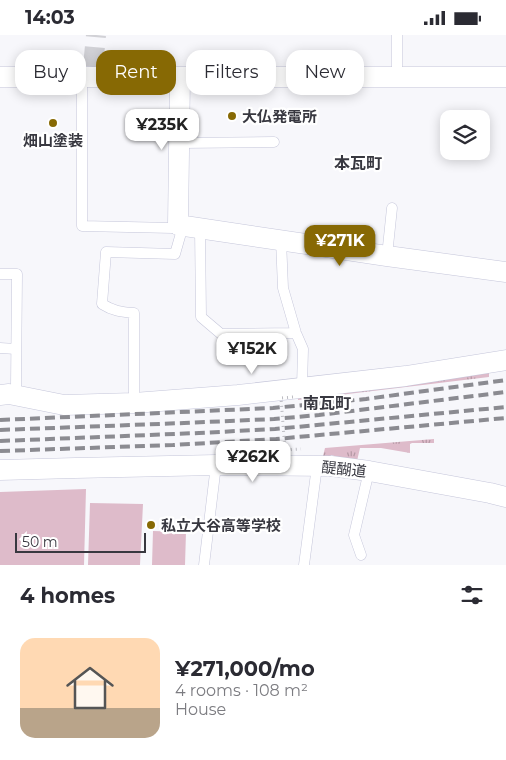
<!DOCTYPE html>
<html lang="en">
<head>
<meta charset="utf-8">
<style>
  body { margin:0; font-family:Montserrat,"Noto Sans JP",sans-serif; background:#f7f7f7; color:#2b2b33; height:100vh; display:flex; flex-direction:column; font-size:19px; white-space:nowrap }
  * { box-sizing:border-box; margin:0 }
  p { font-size:16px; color:#7c7c81 }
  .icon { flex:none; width:28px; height:28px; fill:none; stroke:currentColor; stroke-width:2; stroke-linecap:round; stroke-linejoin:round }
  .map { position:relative; height:530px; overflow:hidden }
  .side { display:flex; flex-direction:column; background:#fff; flex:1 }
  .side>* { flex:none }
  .top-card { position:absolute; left:15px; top:15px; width:476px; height:45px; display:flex; gap:10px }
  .fabs { position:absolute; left:440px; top:75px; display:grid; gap:10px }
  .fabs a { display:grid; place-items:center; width:50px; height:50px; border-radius:10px; background:#fff; box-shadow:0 2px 12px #0003; font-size:25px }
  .scale { position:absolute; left:15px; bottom:12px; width:131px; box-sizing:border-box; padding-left:5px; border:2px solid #383840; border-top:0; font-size:14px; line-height:18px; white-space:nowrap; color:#383840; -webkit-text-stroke:4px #fff; paint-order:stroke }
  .price { position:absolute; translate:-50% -42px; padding:0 11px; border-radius:10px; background:#fff; color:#222; font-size:16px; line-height:32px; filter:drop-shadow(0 1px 2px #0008) }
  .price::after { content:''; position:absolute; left:50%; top:30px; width:15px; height:11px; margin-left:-8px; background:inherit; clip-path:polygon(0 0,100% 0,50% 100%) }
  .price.current { background:#876904; color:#fff }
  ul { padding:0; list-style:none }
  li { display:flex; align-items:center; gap:15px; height:125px; padding:0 20px }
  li+li { border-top:1px solid #e1e1e2 }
  li span { display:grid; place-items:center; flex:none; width:140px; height:100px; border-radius:15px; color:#555 }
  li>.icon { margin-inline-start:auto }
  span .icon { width:60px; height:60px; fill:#fffc; stroke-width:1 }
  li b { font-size:21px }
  h2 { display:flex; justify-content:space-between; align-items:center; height:60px; padding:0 20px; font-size:21px }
  .pill { padding:0 18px; border-radius:15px; background:#fff; box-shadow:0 2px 12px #0003; font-size:18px; line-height:45px }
  .pill.current { background:#876904; color:#fff }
  .status { display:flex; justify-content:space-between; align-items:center; height:35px; padding:0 25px; background:#fff; direction:ltr }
  .status svg { height:14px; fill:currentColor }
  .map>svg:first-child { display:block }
  .grass { fill:url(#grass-tufts) }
  .pitch { fill:#debbca }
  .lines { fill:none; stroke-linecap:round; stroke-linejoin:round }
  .street-tunnel { stroke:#d1d1d6; stroke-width:20; stroke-dasharray:20 10; stroke-linecap:butt }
  .lane-casing { stroke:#c5c6da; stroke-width:11 }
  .street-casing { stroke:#c5c6da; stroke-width:21 }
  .lane { stroke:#fff; stroke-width:10 }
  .street { stroke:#fff; stroke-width:20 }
  .rail { stroke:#8b8b91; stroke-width:4; stroke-dasharray:10 5; stroke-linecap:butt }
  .path-bridge { stroke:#bcbcc2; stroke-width:3; stroke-dasharray:1 4; stroke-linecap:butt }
  .poi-dot { fill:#876904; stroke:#fff; stroke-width:2 }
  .labels { text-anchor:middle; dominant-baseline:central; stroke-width:4.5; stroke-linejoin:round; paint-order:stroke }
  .poi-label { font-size:15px; font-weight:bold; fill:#383840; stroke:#fff; text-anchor:start }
  .street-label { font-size:15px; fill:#383840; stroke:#fff }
  .neighbourhood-label { font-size:16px; font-weight:bold; fill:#383840; stroke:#fff }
</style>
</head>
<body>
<div class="status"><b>14:03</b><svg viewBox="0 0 49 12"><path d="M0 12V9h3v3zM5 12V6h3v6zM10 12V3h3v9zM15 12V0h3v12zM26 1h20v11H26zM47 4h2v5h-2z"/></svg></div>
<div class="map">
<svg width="506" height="530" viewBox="0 0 506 530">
  <defs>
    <pattern id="grass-tufts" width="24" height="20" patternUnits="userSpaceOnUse" patternTransform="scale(1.25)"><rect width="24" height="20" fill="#debbca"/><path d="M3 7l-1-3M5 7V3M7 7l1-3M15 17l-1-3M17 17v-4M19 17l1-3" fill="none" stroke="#b599a5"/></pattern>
  </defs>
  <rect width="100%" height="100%" fill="#f7f7fb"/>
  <!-- grass -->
  <path class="grass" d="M 489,336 L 489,342 L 298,365 L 298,361 Z
    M 434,404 L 434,408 L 412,408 L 410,409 L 410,418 L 381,413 L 360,413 L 357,426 L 348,425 L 331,420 L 330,422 L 323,421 L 325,413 Z"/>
  <!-- pitch -->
  <path class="pitch" d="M 86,454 L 84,530 L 0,530 L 0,457 Z
    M 90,468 L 143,469 L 140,530 L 88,530 Z
    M 153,496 L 186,497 L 185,530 L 152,530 Z"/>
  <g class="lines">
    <!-- street-tunnel -->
    <path class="street-tunnel" d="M 93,32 L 96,0"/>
    <!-- lane casing -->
    <g class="lane-casing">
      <path id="lane" d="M 397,0 L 397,42
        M 82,42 L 82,191 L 173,193 L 178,190
        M 180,108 L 274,107
        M 200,193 L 201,282 L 221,299 L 296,298
        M 281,205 L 283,253 L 296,298 L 303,314 L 302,352
        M 387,221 L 392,173
        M 0,239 L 17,239 L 16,352 L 9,359
        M 0,313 L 16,314
        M 134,368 L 134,278 C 121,277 113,276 102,269 L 106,217 L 175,219 L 183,191
        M 361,520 L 354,500 L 369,436
        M 204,530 L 216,430
        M 304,530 L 317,431"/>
    </g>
    <!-- street casing -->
    <g class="street-casing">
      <path id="street" d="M 0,42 L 506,42
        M 180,42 L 178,190 L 387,221 L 506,237
        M 0,360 L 9,359 L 64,370 L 134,368 L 238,360 L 406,341 L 506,325
        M 0,435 L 75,433 L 216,430 L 331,431 L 369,436 L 490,458 L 506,462"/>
    </g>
    <!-- lane -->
    <use href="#lane" class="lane"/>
    <!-- street -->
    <use href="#street" class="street"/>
    <!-- rail -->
    <path class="rail" d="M 0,385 L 273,373 L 366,364 L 506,345
      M 0,395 L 184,388 L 274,384 L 319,380 L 506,357
      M 0,406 L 199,398 L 275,394 L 506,372
      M 0,416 L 173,410 L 276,404 L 506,383"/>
    <!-- path-bridge -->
    <path class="path-bridge" d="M 293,362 L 281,363 L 285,415 L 301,414"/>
  </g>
  <!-- markers -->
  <g class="poi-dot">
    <circle cx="232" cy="81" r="5"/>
    <circle cx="53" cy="88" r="5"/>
    <circle cx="151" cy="490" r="5"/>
  </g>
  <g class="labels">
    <!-- poi labels -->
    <g class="poi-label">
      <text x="242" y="81">大仏発電所</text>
      <text x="53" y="105" text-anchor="middle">畑山塗装</text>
      <text x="161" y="490">私立大谷高等学校</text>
    </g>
    <!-- street labels -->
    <g class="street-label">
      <text transform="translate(344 434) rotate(6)">醍醐道</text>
    </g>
    <!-- neighbourhood labels -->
    <g class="neighbourhood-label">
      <text x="358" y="128">本瓦町</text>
      <text x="327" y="368">南瓦町</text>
    </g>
  </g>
</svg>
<div class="fabs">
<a><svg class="icon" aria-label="layers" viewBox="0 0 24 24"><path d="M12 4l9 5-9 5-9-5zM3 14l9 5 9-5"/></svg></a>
</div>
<div class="scale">50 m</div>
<b class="price" style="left:162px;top:116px">¥235K</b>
<b class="price current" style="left:340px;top:232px">¥271K</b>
<b class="price" style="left:252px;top:340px">¥152K</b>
<b class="price" style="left:253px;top:448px">¥262K</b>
<div class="top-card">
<a class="pill">Buy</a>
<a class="pill current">Rent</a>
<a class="pill">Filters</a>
<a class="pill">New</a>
</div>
</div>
<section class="side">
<h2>4 homes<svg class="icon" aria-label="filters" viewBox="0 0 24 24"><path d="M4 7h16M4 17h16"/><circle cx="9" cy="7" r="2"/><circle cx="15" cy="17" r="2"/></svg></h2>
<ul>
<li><span style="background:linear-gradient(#ffd9b3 70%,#b9a48a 0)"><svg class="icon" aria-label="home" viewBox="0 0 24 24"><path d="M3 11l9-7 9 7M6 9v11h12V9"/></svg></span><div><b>¥271,000/mo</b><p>4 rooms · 108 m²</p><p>House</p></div></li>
</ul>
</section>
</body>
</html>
